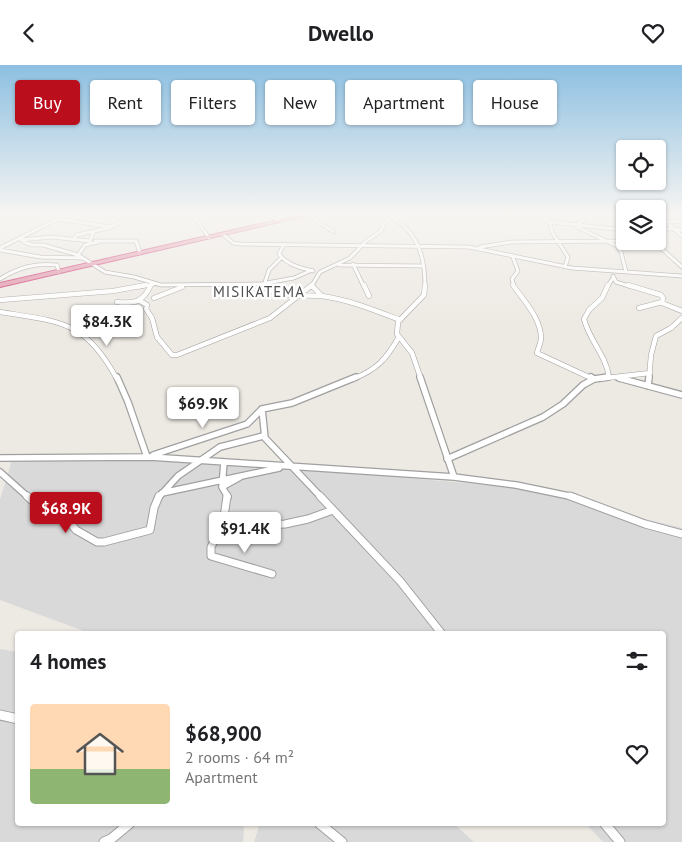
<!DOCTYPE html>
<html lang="en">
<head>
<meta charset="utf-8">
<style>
  body { margin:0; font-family:"PT Sans",sans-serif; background:#f6f6f6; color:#202124; height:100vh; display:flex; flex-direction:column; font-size:19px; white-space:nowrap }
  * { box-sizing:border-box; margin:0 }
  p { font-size:16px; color:#757577 }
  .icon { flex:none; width:28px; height:28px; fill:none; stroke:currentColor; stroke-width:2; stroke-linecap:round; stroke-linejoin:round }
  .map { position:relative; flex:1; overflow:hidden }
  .details { position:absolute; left:15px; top:566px; width:651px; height:195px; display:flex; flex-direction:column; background:#fff; border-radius:5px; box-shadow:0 1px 4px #0004 }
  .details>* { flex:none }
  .hud { position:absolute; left:15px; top:15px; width:652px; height:45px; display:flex; gap:10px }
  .buttons { position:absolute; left:616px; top:75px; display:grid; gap:10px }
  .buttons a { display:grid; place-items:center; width:50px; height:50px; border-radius:5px; background:#fff; box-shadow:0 1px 4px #0004; font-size:25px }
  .price { position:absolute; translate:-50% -42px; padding:0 11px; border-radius:5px; background:#fff; color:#222; font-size:16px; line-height:32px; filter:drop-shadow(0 1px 2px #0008) }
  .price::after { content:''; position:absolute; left:50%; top:30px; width:15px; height:11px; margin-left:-8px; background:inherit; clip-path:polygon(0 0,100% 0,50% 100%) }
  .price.active { background:#bb0e1c; color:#fff }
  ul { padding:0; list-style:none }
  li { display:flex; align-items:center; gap:15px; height:125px; padding:0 15px }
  li span { display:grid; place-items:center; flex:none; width:140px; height:100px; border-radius:5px; color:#555 }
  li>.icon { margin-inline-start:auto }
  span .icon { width:60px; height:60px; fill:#fffc; stroke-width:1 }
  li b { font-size:21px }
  h2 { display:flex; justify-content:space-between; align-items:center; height:60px; padding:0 15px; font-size:21px }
  .pill { padding:0 18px; border-radius:5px; background:#fff; box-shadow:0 1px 4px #0004; font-size:18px; line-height:45px }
  .pill.active { background:#bb0e1c; color:#fff }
  header { display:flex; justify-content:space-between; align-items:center; height:65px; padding:0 15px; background:#fff; font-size:22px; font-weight:800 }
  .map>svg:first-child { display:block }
  .residential { fill:#dad9d9 }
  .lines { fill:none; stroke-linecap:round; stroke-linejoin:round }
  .street-far4-casing { stroke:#a0a0a0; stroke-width:4.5 }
  .street-far3-casing { stroke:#a0a0a0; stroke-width:5.5 }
  .street-far2-casing { stroke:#a0a0a0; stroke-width:8 }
  .street-far1-casing { stroke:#a0a0a0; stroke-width:9 }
  .street-casing { stroke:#a0a0a0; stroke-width:11 }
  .highway-casing { stroke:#cb3072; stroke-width:2 }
  .street-far4 { stroke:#fff; stroke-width:3 }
  .street-far3 { stroke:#fff; stroke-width:4.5 }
  .street-far2 { stroke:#fff; stroke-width:5.5 }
  .street-far1 { stroke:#fff; stroke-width:7 }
  .street { stroke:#fff; stroke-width:9 }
  .highway { fill:#e08fa5; fill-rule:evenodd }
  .labels { text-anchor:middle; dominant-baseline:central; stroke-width:5; stroke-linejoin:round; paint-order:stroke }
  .far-quarter-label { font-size:15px; letter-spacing:1px; fill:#4f4f4f; stroke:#fff }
</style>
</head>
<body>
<header><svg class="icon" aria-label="back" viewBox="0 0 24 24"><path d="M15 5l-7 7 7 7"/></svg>Dwello<svg class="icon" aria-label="heart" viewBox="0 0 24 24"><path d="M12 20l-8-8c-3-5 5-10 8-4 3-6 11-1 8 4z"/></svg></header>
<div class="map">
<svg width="682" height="777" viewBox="0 0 682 777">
  <rect width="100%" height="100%" fill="#ede9e3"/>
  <!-- residential -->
  <path class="residential" d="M 149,393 L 267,400 L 562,427 L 621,448 L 682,463 L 682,777 L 603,777 L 586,759 L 664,759 L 664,569 L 92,569 L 0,535 L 0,435 L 12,395 Z
    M 0,584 L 17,587 L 18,759 L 242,759 L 244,764 L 243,777 L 0,777 Z
    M 260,759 L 454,759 L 474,777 L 254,777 Z"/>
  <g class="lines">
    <!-- street-far4 casing -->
    <g class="street-far4-casing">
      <path id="street-far4" d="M 190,149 L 196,154 L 209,173
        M 265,149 L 282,156
        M 387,149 C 417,166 425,188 425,222
        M 535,149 L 550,157 L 625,165
        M 307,150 L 334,167
        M 340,153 L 369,149
        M 658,154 L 666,157 L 682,171
        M 550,157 L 552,167 L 568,192 L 565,202
        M 666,157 L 682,156
        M 577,159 L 586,154 L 587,149
        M 577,162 L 617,181 L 621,187 L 626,207
        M 658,163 L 682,165
        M 223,169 L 233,178 L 240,179 L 469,182 L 572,203 L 682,211
        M 74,174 L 77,170 L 108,163 L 131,153 L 132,149
        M 21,175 L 51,172 L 90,176 L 93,168
        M 95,176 L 136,176 L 140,188
        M 653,176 L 682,202
        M 24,177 L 32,180 L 43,180 L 78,190
        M 98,177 L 85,180 L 78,190 L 105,207 L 134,212 L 161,220 L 261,219 L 294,213 L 312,205
        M 284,179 L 279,189 C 287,200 301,203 313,206
        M 480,182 L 512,177 L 625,176
        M 0,183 L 58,154 L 111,162
        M 0,185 L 40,192 L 82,193
        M 512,190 L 518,206 L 512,214 L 514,222
        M 353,199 L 364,222
        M 339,200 L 424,201
        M 613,211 L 616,217 L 632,222
        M 0,214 C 19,202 35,198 57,200 L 59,207
        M 265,217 L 269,205 L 281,193
        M 261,219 L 264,222
        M 139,222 L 154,219
        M 311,222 L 320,207 L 350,193 L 365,177 L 381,166 L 384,158 L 392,152
        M 607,222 L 613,213"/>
    </g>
    <!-- street-far3 casing -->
    <g class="street-far3-casing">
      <path id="street-far3" d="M 262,220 C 276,234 304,229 322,231 C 350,235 374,245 400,255
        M 364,220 L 369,231
        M 513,220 C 523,235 541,253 541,273 C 541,278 538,283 537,288 L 593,314
        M 608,220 L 602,233 L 589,245 L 584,254 C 589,275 606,290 609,312
        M 628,220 L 661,230 L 663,233 L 662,238 L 682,246
        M 312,221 L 322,231
        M 154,233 L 182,222
        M 0,235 L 113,226 L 146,220
        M 140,236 L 147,240 L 146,244 L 152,253 L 157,272 L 172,290 L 177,290 L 270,253 L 312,220
        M 117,237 C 135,239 143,237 151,220
        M 639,243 L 662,237
        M 0,247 C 61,257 85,255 117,314
        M 619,313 L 622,314
        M 353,314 C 378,304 386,294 399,272
        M 421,314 L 412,288 L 397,269 L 398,257 L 424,230 L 425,220
        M 597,314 L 650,308
        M 649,314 L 651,290 L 656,271 L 671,263 L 682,253"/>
    </g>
    <!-- street-far2 casing -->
    <g class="street-far2-casing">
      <path id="street-far2" d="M 117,312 L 128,337 L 147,392
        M 420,312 L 454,412
        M 591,312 L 594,314
        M 619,313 L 682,330
        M 648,321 L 649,312
        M 262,344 L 265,373 L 321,432
        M 153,390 L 247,359 L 262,344 L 292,338 L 356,312
        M 0,393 L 150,392 L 454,412 L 516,420 L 574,432
        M 447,394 L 543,352 L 563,339 L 583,320 L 594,314 L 608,312
        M 224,397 L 222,422 L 228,432
        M 0,407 L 28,432
        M 222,422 L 240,412
        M 162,428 L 279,403
        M 159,432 L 178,411 L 220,382 L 263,371"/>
    </g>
    <!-- street-far1 casing -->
    <g class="street-far1-casing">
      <path id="street-far1" d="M 27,431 L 35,438 L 61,446 L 76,465 L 97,477 L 104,477 L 150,465 L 154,443 L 159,431
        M 227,431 L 223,459 L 211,482 L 211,491 L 272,509
        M 320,431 L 400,516 L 442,569
        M 570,431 L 645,459 L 682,469
        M 217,472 L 229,469 L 244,461 L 285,459 L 308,454 L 333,445"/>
    </g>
    <!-- street casing -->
    <g class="street-casing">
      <path id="street" d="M 0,650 L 18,654
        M 320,759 L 342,777
        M 605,759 L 620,777
        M 104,777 L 111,774 L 129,759"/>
    </g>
    <!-- highway casing -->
    <g class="highway-casing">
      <path id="highway" d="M 304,149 L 314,149 L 0,222 L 0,218 Z"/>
    </g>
    <!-- street-far4 -->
    <use href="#street-far4" class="street-far4"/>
    <!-- street-far3 -->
    <use href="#street-far3" class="street-far3"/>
    <!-- street-far2 -->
    <use href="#street-far2" class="street-far2"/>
    <!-- street-far1 -->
    <use href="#street-far1" class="street-far1"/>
    <!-- street -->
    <use href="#street" class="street"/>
    <!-- highway -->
    <use href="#highway" class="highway"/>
  </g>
  <!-- sky -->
  <linearGradient id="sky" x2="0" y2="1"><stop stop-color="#8dc0e2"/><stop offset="0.58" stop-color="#f7f5f2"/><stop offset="1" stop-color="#f7f5f2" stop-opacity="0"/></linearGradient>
  <rect width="682" height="258" fill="url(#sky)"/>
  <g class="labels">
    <!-- far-quarter labels -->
    <g class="far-quarter-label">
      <text x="259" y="226">MISIKATEMA</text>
    </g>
  </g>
</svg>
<div class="buttons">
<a><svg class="icon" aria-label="locate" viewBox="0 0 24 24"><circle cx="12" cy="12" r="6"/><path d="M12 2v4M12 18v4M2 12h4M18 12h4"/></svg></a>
<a><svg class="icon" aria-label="layers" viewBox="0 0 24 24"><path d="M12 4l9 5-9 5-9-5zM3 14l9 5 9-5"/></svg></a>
</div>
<b class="price" style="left:107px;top:282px">$84.3K</b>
<b class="price" style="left:203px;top:364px">$69.9K</b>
<b class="price active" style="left:66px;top:469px">$68.9K</b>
<b class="price" style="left:245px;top:489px">$91.4K</b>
<div class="hud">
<a class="pill active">Buy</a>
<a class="pill">Rent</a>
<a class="pill">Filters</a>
<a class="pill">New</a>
<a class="pill">Apartment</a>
<a class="pill">House</a>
</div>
<section class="details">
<h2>4 homes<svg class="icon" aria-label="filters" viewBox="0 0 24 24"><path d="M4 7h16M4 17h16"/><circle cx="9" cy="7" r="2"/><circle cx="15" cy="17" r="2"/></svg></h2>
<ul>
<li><span style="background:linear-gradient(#ffd9b3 65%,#8fb573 0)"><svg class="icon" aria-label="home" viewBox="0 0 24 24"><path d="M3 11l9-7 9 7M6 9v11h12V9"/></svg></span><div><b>$68,900</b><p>2 rooms · 64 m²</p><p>Apartment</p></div><svg class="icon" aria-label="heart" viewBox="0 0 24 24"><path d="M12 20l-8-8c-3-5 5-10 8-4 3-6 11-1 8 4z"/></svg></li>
</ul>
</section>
</div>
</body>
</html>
